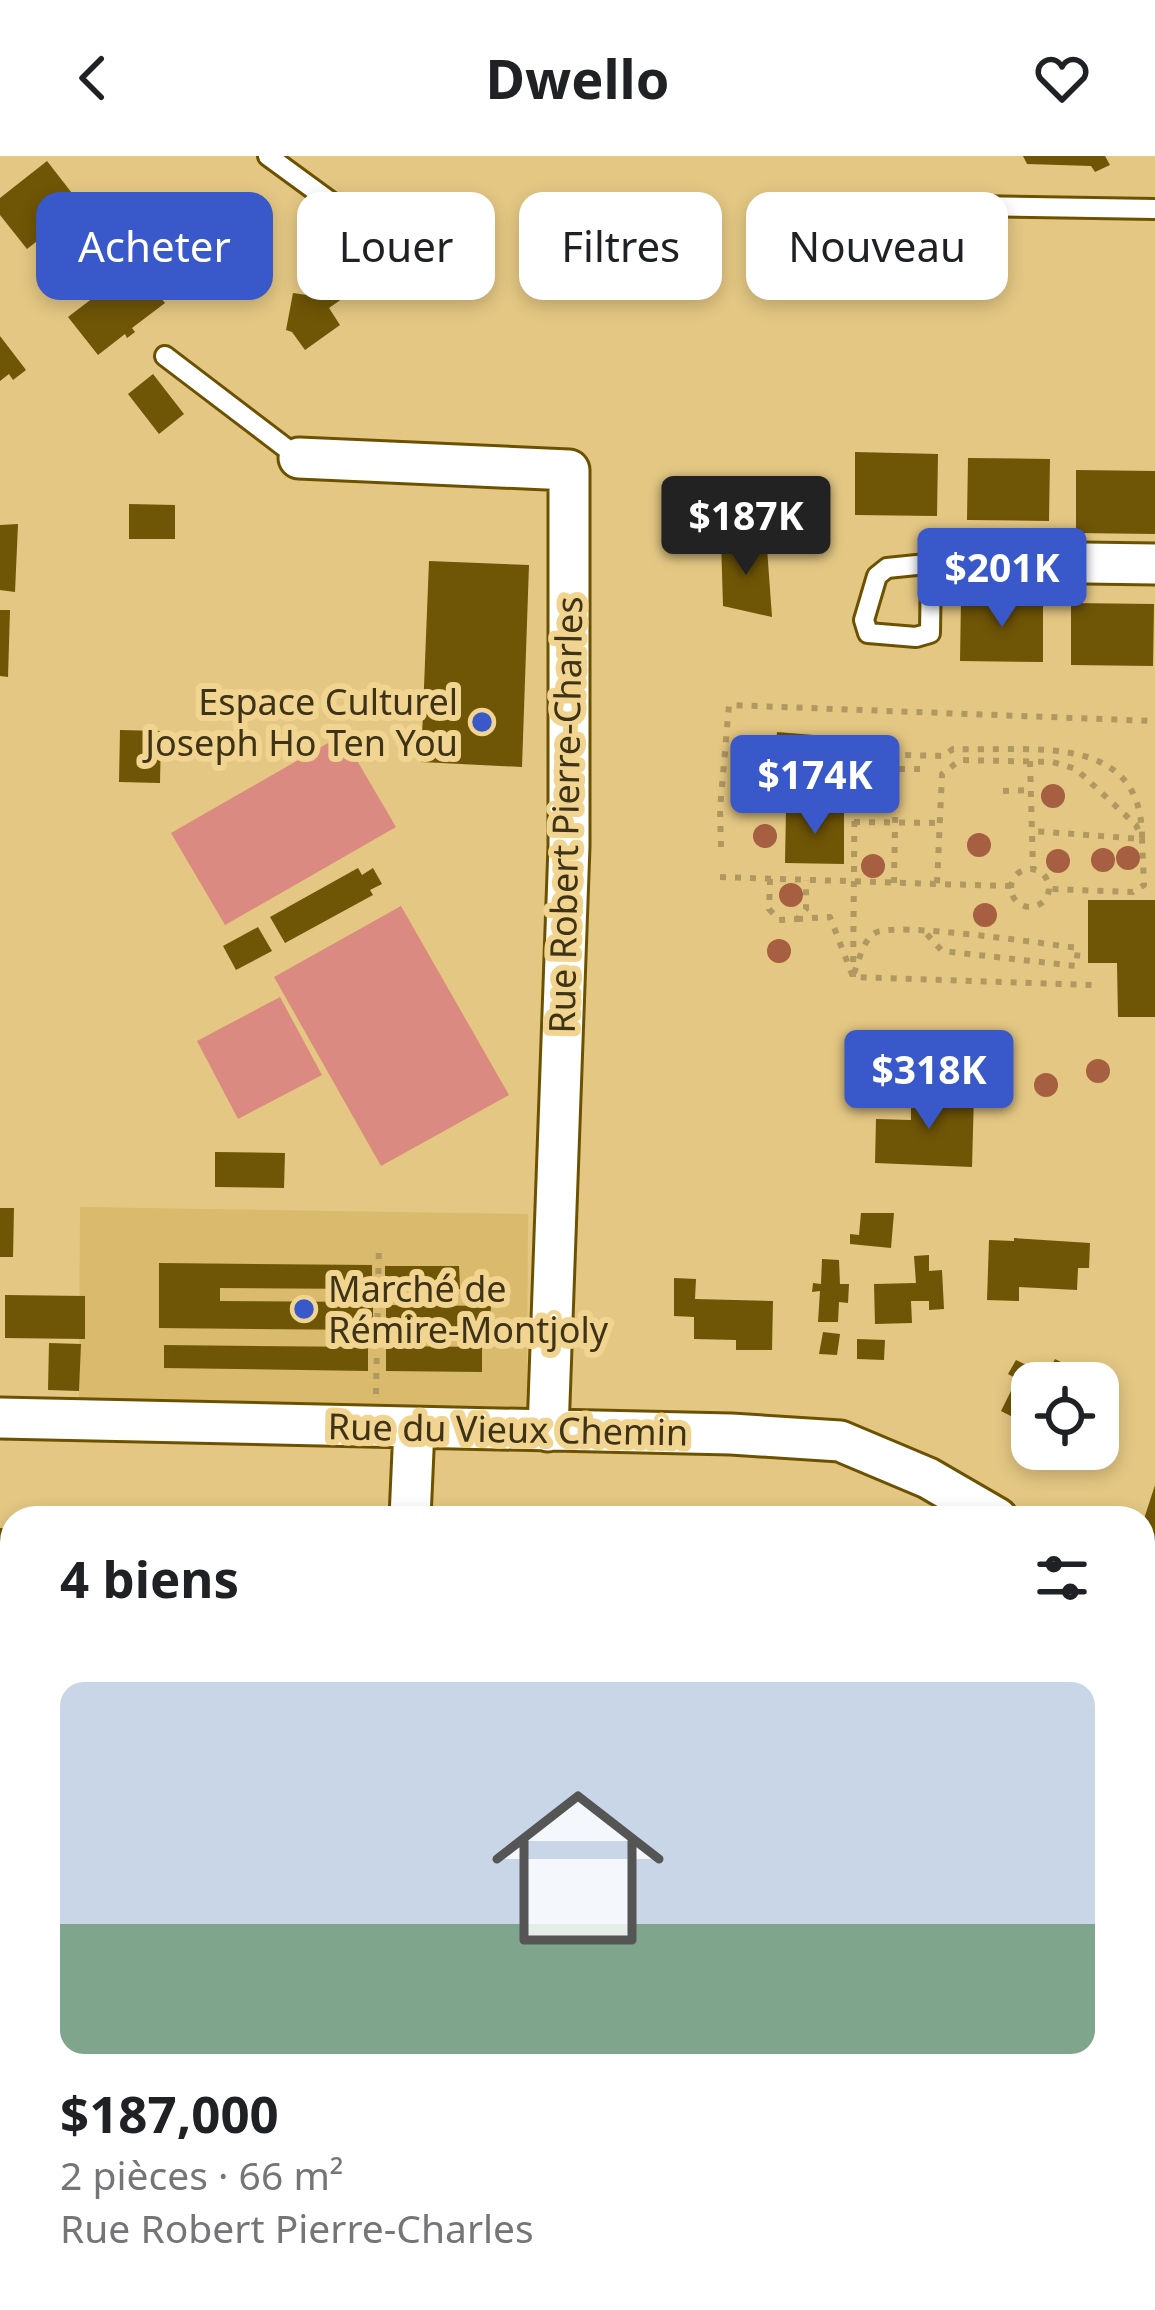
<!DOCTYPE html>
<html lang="fr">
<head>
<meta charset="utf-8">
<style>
  body { margin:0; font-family:"Noto Sans",sans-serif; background:#f2f2f2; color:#202124; height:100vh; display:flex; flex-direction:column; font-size:45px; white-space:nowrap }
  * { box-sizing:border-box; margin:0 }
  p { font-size:39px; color:#757577 }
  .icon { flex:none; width:66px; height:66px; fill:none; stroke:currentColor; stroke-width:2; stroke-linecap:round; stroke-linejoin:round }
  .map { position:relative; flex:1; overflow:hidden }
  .side { position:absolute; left:0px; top:1350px; width:1155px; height:804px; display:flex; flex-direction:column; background:#fff; border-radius:36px 36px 0 0; box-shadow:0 6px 18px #0003 }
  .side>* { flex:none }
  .banner { position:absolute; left:36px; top:36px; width:1083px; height:108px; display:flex; gap:24px }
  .buttons { position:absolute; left:1011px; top:1206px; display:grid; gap:24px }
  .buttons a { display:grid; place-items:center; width:108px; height:108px; border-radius:24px; background:#fff; box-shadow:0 6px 18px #0003; font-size:60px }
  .price { position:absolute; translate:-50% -102px; padding:0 27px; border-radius:12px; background:#3959ca; color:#fff; font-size:39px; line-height:78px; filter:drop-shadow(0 3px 6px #0008) }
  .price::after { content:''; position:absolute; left:50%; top:72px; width:36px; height:27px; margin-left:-18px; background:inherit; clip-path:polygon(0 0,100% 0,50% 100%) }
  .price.on { background:#222; color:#fff }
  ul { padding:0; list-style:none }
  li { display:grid; align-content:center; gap:24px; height:636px; padding:0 60px }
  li+li { border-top:3px solid #e0e0e0 }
  li span { display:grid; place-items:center; height:372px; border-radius:24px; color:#555 }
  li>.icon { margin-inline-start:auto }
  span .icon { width:216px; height:216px; fill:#fffc; stroke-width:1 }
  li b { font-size:51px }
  h2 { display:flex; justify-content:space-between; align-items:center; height:144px; padding:0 60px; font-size:51px }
  .chip { padding:0 42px; border-radius:24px; background:#fff; box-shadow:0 6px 18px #0003; font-size:42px; line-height:108px }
  .chip.on { background:#3959ca; color:#fff }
  header { display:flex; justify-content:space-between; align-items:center; height:156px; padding:0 60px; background:#fff; font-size:54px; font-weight:700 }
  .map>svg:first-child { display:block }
  .built { fill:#daba6d }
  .green { fill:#da8a80 }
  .building { fill:#6f5506 }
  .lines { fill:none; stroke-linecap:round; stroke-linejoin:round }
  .service-casing { stroke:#6c5200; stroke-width:24 }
  .minor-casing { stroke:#6c5200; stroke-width:45 }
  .path { stroke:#b09861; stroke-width:6; stroke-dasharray:6 9; stroke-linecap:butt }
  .service { stroke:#fff; stroke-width:18 }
  .minor { stroke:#fff; stroke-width:39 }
  .tree { fill:#a65f41 }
  .poi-dot { fill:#3959ca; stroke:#f1d48f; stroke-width:4.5 }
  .labels { text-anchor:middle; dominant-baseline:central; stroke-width:12; stroke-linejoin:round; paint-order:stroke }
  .poi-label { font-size:36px; fill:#3e3316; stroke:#f1d48f; text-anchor:end }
  .street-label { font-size:36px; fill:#3e3316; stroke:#f1d48f }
</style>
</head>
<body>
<header><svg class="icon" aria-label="back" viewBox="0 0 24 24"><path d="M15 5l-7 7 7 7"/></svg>Dwello<svg class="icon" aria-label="heart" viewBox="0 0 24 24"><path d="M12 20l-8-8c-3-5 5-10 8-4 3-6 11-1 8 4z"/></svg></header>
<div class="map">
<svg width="1155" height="2154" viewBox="0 0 1155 2154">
  <rect width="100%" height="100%" fill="#e4c783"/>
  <!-- built -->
  <path class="built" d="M 80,1051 L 528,1058 L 527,1256 L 79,1248 Z"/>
  <!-- green -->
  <path class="green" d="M 342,579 L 396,671 L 225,769 L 171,677 Z
    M 401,750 L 509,939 L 381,1010 L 274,821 Z
    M 280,841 L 322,919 L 238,963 L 197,885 Z"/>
  <!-- building -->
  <path class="building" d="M 1023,0 L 1105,0 L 1110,9 L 1095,16 L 1091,10 L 1027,8 Z
    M 47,5 L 82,50 L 27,93 L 0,59 L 0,42 Z
    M 338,107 L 356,133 L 329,152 L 340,169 L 305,194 L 292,176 L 286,174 L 293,137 L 307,139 L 315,134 L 319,120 Z
    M 136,109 L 165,147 L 132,172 L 135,176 L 127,182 L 125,178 L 98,199 L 68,161 Z
    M 0,180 L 26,214 L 13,224 L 9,218 L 0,225 Z
    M 153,218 L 184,258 L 159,278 L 128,238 Z
    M 855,296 L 938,298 L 937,360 L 855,359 Z
    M 968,302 L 1050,303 L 1049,365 L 967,364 Z
    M 1076,314 L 1155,315 L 1155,378 L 1076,377 Z
    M 129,348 L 175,349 L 175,383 L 129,383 Z
    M 18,368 L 15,436 L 0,434 L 0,369 Z
    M 721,383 L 767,392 L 772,461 L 723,450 Z
    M 429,405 L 529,409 L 522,611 L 421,606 Z
    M 961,442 L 1043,444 L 1043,506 L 960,505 Z
    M 1071,447 L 1154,448 L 1153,510 L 1071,509 Z
    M 0,454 L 10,454 L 8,521 L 0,520 Z
    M 120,574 L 161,575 L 160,627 L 119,626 Z
    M 777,576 L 826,580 L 822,632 L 773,628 Z
    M 786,653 L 844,654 L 844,708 L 785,707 Z
    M 358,712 L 362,719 L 373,712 L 382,728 L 370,734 L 373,739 L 285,787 L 270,761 Z
    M 1088,744 L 1155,744 L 1155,861 L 1118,861 L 1117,807 L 1088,807 Z
    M 258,771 L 272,795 L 236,814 L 223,790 Z
    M 911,936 L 974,938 L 972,1011 L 875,1007 L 876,963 L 911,964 Z
    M 215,996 L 285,997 L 284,1032 L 215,1031 Z
    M 0,1052 L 14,1052 L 13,1101 L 0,1101 Z
    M 861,1057 L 894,1057 L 891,1092 L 850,1088 L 850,1078 L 859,1079 Z
    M 1014,1082 L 1090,1087 L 1089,1112 L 1078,1112 L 1077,1134 L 1019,1131 L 1019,1145 L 987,1144 L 989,1084 L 1014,1085 Z
    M 929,1099 L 929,1115 L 942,1114 L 944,1153 L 929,1154 L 929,1145 L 911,1145 L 912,1167 L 875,1168 L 874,1128 L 916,1127 L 914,1100 Z
    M 822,1103 L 839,1104 L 840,1128 L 849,1128 L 848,1147 L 839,1146 L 838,1166 L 818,1166 L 820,1135 L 812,1136 L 813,1127 L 821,1128 Z
    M 159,1107 L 372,1109 L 372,1133 L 220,1132 L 220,1145 L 373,1146 L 373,1174 L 159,1172 Z
    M 385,1110 L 459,1110 L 460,1133 L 385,1133 Z
    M 674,1122 L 696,1123 L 695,1143 L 773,1145 L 772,1194 L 736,1194 L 736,1184 L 694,1183 L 694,1161 L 674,1160 Z
    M 5,1139 L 85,1140 L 85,1183 L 5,1182 Z
    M 386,1149 L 491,1150 L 490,1173 L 386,1172 Z
    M 823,1176 L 840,1178 L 837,1199 L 819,1198 Z
    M 857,1183 L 885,1184 L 884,1204 L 857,1203 Z
    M 49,1187 L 81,1188 L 79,1235 L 48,1234 Z
    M 164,1189 L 368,1191 L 368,1215 L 164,1212 Z
    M 386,1190 L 482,1191 L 482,1216 L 386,1215 Z
    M 1055,1203 L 1069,1210 L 1060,1227 L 1032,1227 L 1032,1271 L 1001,1255 L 1017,1223 L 1008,1218 L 1016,1204 L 1047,1219 Z
    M 1155,1329 L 1155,1386 L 1143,1382 L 1143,1366 Z
    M 0,1372 L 12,1372 L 12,1417 L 0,1417 Z
    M 0,1492 L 12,1492 L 12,1581 L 0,1580 Z
    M 1155,1647 L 1155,1672 L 1143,1691 L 1143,1649 L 1151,1654 Z"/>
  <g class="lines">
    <!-- service casing -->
    <g class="service-casing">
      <path id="service" d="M 268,0 L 361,68 L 419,131
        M 912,49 L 1155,53
        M 165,200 L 299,302
        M 931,408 L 930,477 L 916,481 L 868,477 L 864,464 L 877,420 L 887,412 L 956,405"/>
    </g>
    <!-- minor casing -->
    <g class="minor-casing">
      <path id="minor" d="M 299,302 L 569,314 L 569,690 L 548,1275
        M 956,405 L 1155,408
        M 0,1262 L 731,1278 L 840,1285 L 928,1322 L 997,1362
        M 410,1362 L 414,1272
        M 1143,1447 L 1155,1452
        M 0,1627 L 12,1627
        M 1143,2003 L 1155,2006"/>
    </g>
    <!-- path -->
    <path class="path" d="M 1030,605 L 1033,713
      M 854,613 L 927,613
      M 1003,635 L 1032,634
      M 854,666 L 940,667
      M 721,691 L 720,653 L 729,549 L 1155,565
      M1011 732a19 19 0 1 1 38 0a19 19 0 1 1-38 0Z
      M 720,721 L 937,728
      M 770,723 L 769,753 L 779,764 L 797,763 L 806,753 L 806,724
      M 894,727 L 896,613
      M 1011,730 L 937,728 L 942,618 L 960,604 L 1053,606 L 1076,613 L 1136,669 L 1142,683 L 1144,729 L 1133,736 L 1049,733
      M 797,763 L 830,761 L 853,821 L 1094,829
      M 854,817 C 859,805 863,784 875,777 C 892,765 1047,788 1078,792 L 1076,810 L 942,795 L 924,775
      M 853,821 L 855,604 L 860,598 L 943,600 L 953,593 C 1030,596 1143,574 1142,683 L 1033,675
      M 376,1238 L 379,1088"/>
    <!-- service -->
    <use href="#service" class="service"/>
    <!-- minor -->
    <use href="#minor" class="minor"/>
  </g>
  <!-- trees -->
  <g class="tree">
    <circle cx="1053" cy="640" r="12"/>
    <circle cx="765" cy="680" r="12"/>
    <circle cx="979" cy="689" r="12"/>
    <circle cx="1128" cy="702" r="12"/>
    <circle cx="1103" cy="704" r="12"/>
    <circle cx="1058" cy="705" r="12"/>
    <circle cx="873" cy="710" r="12"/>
    <circle cx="791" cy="739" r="12"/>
    <circle cx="985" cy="759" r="12"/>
    <circle cx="779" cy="795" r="12"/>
    <circle cx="1098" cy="915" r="12"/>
    <circle cx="1046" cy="929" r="12"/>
  </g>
  <!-- markers -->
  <g class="poi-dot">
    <circle cx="482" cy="566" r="12"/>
    <circle cx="304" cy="1153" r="12"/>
  </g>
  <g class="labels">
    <!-- poi labels -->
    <g class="poi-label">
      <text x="458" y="545">Espace Culturel<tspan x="458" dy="41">Joseph Ho Ten You</tspan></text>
      <text x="328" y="1132" text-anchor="start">Marché de<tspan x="328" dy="41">Rémire-Montjoly</tspan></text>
    </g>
    <!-- street labels -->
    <g class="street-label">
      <text transform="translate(565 659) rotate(-89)">Rue Robert Pierre-Charles</text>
      <text transform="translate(508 1273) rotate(1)">Rue du Vieux Chemin</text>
    </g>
  </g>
</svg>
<div class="buttons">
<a><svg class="icon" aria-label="locate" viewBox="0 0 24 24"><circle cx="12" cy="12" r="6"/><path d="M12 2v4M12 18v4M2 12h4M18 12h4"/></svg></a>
</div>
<b class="price on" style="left:746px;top:422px">$187K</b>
<b class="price" style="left:1002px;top:474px">$201K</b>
<b class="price" style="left:815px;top:681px">$174K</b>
<b class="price" style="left:929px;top:976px">$318K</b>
<div class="banner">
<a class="chip on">Acheter</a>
<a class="chip">Louer</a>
<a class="chip">Filtres</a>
<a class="chip">Nouveau</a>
</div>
<section class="side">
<h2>4 biens<svg class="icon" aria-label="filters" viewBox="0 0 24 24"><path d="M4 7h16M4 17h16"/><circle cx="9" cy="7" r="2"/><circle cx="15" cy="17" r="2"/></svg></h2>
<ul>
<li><span style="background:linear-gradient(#c9d6e8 65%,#7fa58c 0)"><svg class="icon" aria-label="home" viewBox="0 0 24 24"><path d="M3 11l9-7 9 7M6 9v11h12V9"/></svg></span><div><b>$187,000</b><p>2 pièces · 66 m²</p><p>Rue Robert Pierre-Charles</p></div></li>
</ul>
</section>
</div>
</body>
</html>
